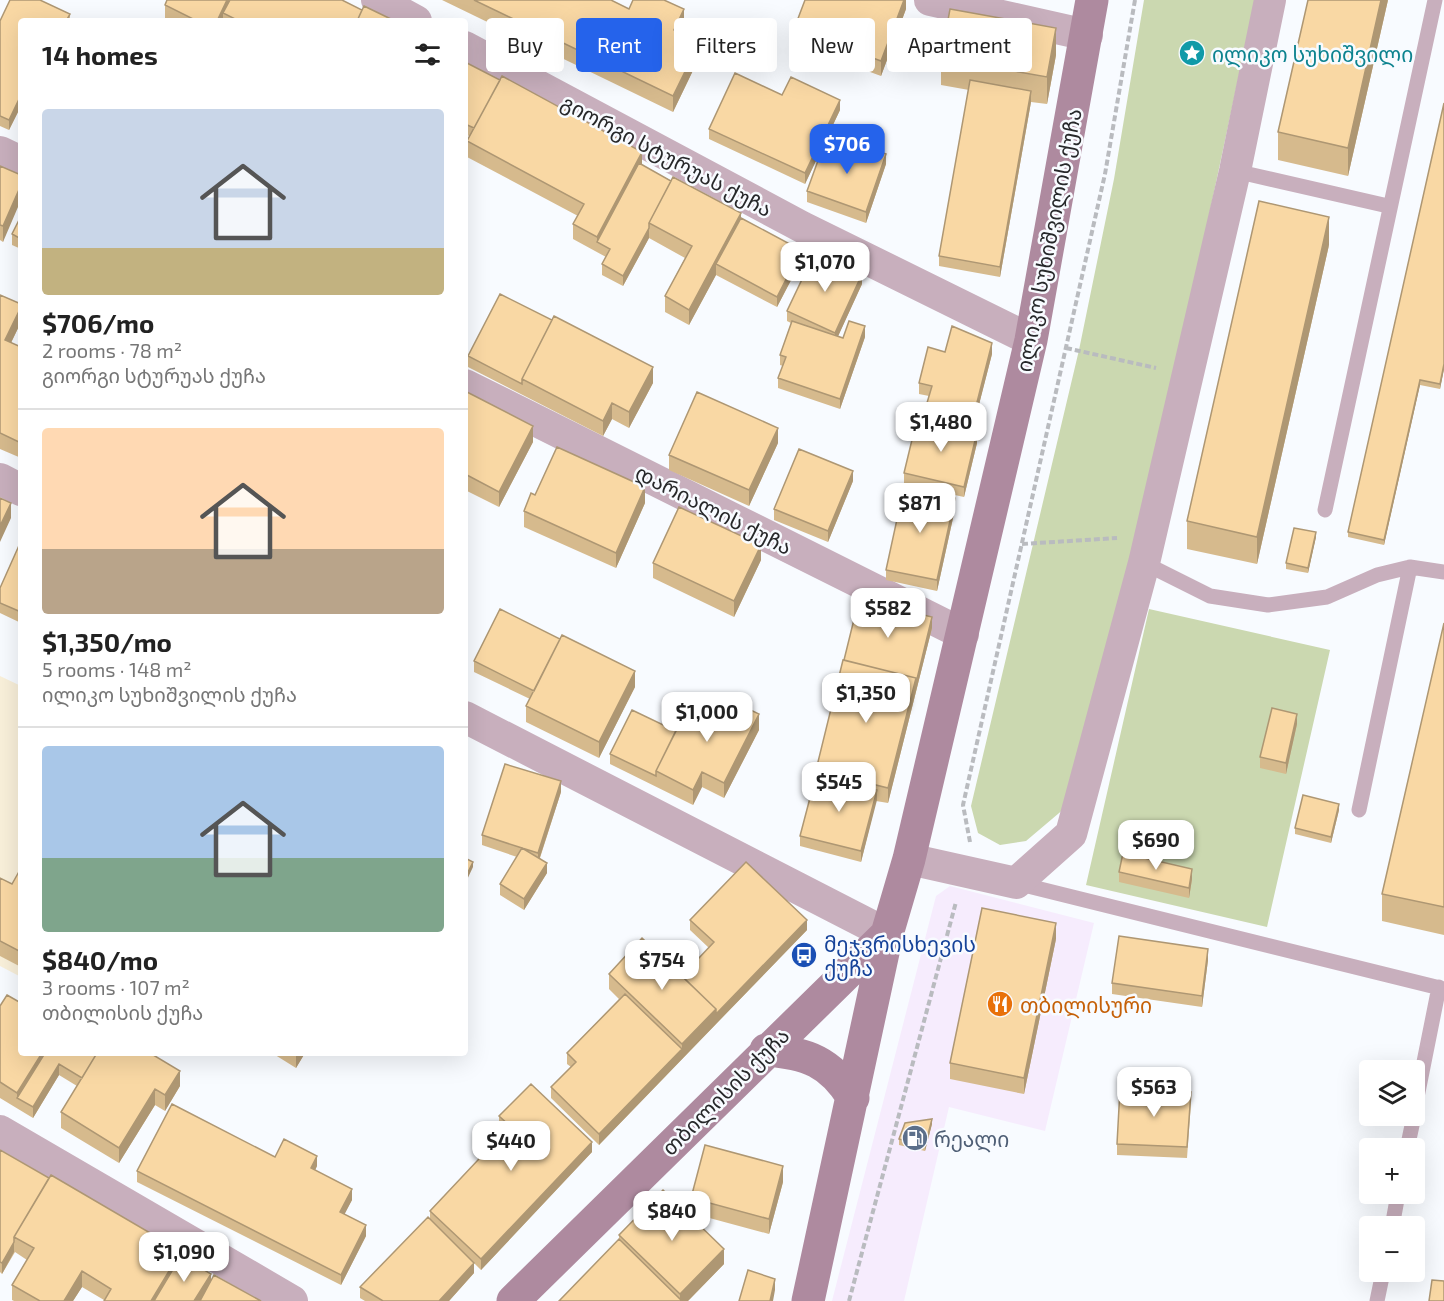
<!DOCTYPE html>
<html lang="en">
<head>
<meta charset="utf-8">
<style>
  body { margin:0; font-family:"Exo 2","Noto Sans Georgian",sans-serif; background:#f2f2f2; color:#222; height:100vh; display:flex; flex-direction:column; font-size:22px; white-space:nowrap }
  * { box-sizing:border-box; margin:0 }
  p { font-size:20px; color:#767676 }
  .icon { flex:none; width:33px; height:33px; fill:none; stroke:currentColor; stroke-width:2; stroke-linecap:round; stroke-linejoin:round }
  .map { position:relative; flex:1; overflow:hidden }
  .drawer { position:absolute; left:18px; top:18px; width:450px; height:1038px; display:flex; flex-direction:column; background:#fff; border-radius:6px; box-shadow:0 6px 24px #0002 }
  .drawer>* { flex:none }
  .guide { position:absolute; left:486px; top:18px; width:570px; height:54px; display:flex; gap:12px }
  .fabs { position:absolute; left:1359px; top:1060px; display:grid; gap:12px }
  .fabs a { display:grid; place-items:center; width:66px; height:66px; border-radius:6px; background:#fff; box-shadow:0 6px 24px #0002; font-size:30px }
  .price { position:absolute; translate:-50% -51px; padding:0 14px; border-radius:12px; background:#fff; color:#222; font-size:20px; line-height:39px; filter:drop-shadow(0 2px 3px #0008) }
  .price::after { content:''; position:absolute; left:50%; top:36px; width:18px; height:14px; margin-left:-9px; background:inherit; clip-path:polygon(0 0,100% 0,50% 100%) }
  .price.current { background:#2563eb; color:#fff }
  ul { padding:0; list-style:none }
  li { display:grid; align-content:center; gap:12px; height:318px; padding:0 24px }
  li+li { border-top:2px solid #e0e0e0 }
  li span { display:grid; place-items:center; height:186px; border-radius:6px; color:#555 }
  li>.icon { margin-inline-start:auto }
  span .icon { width:108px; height:108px; fill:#fffc; stroke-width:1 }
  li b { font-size:26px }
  h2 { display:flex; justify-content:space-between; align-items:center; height:72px; padding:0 24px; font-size:26px }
  .chip { padding:0 21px; border-radius:6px; background:#fff; box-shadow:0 6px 24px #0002; font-size:21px; line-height:54px }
  .chip.current { background:#2563eb; color:#fff }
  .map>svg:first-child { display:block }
  .commercial { fill:#f6ecfd }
  .education { fill:#f9f0da }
  .green { fill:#cbd8b0 }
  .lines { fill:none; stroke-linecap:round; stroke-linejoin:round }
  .path { stroke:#b9bbbf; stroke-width:4; stroke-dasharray:6 3; stroke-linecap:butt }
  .service { stroke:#c8afbd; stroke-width:15 }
  .minor { stroke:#c8afbd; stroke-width:32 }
  .secondary { stroke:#ae8a9f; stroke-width:33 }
  .wall { fill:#d6ba8d }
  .shaded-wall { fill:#ae9773 }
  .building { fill:#f9d8a4; stroke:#ae9773; stroke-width:1.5 }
  .labels { text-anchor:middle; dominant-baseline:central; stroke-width:5; stroke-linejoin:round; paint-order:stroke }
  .culture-label { font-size:21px; fill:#0d838f; stroke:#f8fbff; text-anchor:start }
  .street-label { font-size:21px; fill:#27282a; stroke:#f8fbff }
  .transit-label { font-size:21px; fill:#164399; stroke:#f8fbff; text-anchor:start }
  .food-label { font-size:21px; fill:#c56008; stroke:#f8fbff; text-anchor:start }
  .service-label { font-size:21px; fill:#4e5e75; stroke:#f8fbff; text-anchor:start }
</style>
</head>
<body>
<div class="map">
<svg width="1444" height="1301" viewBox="0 0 1444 1301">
  <rect width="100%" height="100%" fill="#f8fbff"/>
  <!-- commercial -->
  <path class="commercial" d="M 950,886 L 1094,923 L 1045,1131 L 949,1107 L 904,1301 L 832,1301 L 936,896 Z"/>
  <!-- education -->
  <path class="education" d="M 0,676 L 21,686 L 21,977 L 0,966 Z"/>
  <!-- green -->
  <path class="green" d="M 1144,0 L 1255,0 L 1139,543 L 1065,808 L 1026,841 L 1000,845 L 978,833 L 971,806 L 1079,350 L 1114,179 Z
    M 1149,609 L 1330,650 L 1267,927 L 1086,885 Z"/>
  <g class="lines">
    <!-- path -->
    <path class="path" d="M 1066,348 L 1156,368
      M 1022,544 L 1117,538
      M 970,842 L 963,805 L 1105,174 L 1135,0
      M 849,1301 L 956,902"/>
    <!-- service -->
    <path class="service" d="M 1235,171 L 1388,206
      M 1325,510 L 1435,0
      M 1144,563 L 1210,596 L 1268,605 L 1327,597 L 1377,575 L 1410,567 L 1359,810
      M 1410,567 L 1444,572
      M 1016,883 L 1444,989
      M 1414,1112 L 1439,987
      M 1407,1149 L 1414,1116
      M 1392,1227 L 1398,1194
      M 1377,1301 L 1383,1272"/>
    <!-- minor -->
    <path class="minor" d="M 377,0 L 416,21
      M 930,0 L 1087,35
      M 465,47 L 802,227 L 1031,340
      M 0,152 L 21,162
      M 465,385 L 963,634
      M 0,479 L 21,490
      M 465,717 L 887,934
      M 909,859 L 1016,883 L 1071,834 L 1144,563 L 1235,171 L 1270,0
      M 0,1131 L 292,1301"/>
    <!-- secondary -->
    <path class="secondary" d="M 766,1050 C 807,1053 831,1062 853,1098
      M 513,1301 L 887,934
      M 808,1301 L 887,934 L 909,859 L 1031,340 L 1092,0"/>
  </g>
  <!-- wall -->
  <path class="wall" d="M 10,0 L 40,0 L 70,14 L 70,21 L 21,21 L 21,106 L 9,130 L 0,126 L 0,21 Z
    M 442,0 L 611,0 L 629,9 L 684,25 L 680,33 L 699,58 L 673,112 Z
    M 906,0 L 906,9 L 881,76 L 794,44 L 794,29 Z
    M 1388,0 L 1348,176 L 1278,160 L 1278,132 Z
    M 165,5 L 362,10 L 395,21 L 166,21 L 165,20 Z
    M 1056,55 L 1047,104 L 1031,102 L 1000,277 L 939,266 L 939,256 L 969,90 L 941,85 L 941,58 Z
    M 465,62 L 642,165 L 741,218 L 801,261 L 777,307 L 716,275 L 689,325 L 665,312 L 665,296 L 685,258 L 649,238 L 623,286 L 602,275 L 602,264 L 606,257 L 573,239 L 573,224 L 578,216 L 467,157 L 467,141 L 469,136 L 465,134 Z
    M 782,95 L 840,110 L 805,184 L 709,139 L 709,129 Z
    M 1444,103 L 1444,369 L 1440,389 L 1420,385 L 1384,545 L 1348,537 L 1348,532 Z
    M 851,154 L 886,164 L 866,223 L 807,202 L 807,191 Z
    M 0,166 L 21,175 L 3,242 L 0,240 Z
    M 21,216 L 21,249 L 12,245 L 12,234 Z
    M 1329,245 L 1257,564 L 1187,549 L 1187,521 Z
    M 862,284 L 838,336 L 843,338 L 865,337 L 840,409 L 778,388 L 778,378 L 783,366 L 780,365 L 780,355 L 791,323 L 787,321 L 787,311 Z
    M 0,295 L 21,304 L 21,322 L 11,343 L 21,347 L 21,458 L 0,449 Z
    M 945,352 L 992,354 L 972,431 L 977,443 L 964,497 L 904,484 L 904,473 L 924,420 L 924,413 L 929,396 L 919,394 L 919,383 Z
    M 468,356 L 653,383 L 629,428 L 612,419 L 603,436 L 468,367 Z
    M 465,391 L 533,442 L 499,507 L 465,490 Z
    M 778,443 L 749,506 L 669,470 L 669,455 Z
    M 853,481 L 828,542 L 774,520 L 774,509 Z
    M 535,495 L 645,503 L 616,568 L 524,527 L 524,511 Z
    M 955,509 L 937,591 L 886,580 L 886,570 Z
    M 1316,537 L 1308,573 L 1286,569 L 1286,563 Z
    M 21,541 L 21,623 L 0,613 L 0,588 Z
    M 761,560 L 734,617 L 653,578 L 653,563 Z
    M 1444,623 L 1444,935 L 1382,921 L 1382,894 Z
    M 932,628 L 888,803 L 876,801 L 861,862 L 800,846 L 800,836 L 816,775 L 816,770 L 844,660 Z
    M 474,661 L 635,687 L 599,758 L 526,722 L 526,706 L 530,699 L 474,672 Z
    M 714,717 L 759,730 L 724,798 L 702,787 L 693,805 L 610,764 L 610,754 Z
    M 1297,724 L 1286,774 L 1260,768 L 1260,757 Z
    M 561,792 L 540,858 L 547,873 L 524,910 L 500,895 L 500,884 L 517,857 L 482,845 L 482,835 Z
    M 1339,810 L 1331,843 L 1295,834 L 1295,828 Z
    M 21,868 L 21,967 L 0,956 L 0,878 L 12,884 Z
    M 1119,872 L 1192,879 L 1189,898 L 1119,882 Z
    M 690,920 L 807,930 L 599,1145 L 551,1098 L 551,1087 L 571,1067 L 567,1064 L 567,1053 L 619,999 L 609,989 L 609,974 L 682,976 L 709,948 L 690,930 Z
    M 1056,939 L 1024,1094 L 950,1079 L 950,1063 Z
    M 1208,960 L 1202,1007 L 1112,994 L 1112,983 Z
    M 0,1006 L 21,1053 L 180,1086 L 165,1111 L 155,1105 L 119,1163 L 61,1128 L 61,1112 L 77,1086 L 59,1075 L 33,1118 L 0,1098 Z
    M 272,1053 L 305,1053 L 296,1068 Z
    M 1191,1103 L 1187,1158 L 1117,1155 L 1117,1144 Z
    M 499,1116 L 592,1152 L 481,1270 L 474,1263 L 474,1273 L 449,1301 L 365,1301 L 360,1298 L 360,1287 L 430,1219 L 430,1211 L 505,1132 L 499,1127 Z
    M 932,1124 L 925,1151 L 899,1145 L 899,1139 Z
    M 0,1150 L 181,1256 L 211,1281 L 261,1301 L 104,1300 L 82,1287 L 73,1301 L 14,1301 L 12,1300 L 12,1285 L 27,1260 L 15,1252 L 2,1274 L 0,1272 Z
    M 275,1157 L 317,1166 L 315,1170 L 352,1200 L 344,1214 L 366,1236 L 341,1285 L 137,1182 L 137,1171 Z
    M 783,1182 L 769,1234 L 691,1213 L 691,1198 Z
    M 619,1235 L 724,1264 L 688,1301 L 559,1301 L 619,1239 Z"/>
  <!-- shaded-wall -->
  <path class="shaded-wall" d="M 227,0 L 235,0 L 223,13 L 223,21 L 217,21 Z
    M 904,0 L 906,0 L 906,9 L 881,76 L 881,61 Z
    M 1381,0 L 1388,0 L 1348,176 L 1348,148 Z
    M 684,9 L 684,25 L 674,46 L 674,30 Z
    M 1056,28 L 1056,55 L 1047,104 L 1047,77 Z
    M 699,43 L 699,58 L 673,112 L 673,96 Z
    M 1031,91 L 1031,102 L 1000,277 L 1000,267 Z
    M 21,95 L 21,106 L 9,130 L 9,120 Z
    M 840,100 L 840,110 L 805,184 L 805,173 Z
    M 642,152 L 642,167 L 597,242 L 597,237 Z
    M 886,154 L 886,164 L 866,223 L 866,212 Z
    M 21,185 L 21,200 L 3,242 L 3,226 Z
    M 741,213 L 741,228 L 716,264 L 716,275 L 689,325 L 689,310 Z
    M 1329,217 L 1329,245 L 1257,564 L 1257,537 Z
    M 649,228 L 649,238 L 623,286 L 623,276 Z
    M 801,250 L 801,261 L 777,307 L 777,297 Z
    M 466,274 L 466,290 L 465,292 L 465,277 Z
    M 862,274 L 862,284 L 835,343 L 835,333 Z
    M 21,307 L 21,322 L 5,355 L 5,340 Z
    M 865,326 L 865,337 L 840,409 L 840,399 Z
    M 992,343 L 992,354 L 971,436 L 971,426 Z
    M 1444,364 L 1444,369 L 1440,389 L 1440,384 Z
    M 653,367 L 653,383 L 629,428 L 629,412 Z
    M 1420,380 L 1420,385 L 1384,545 L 1384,540 Z
    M 612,403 L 612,419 L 603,436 L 603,421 Z
    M 533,426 L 533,442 L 499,507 L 499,492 Z
    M 778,428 L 778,443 L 749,506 L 749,490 Z
    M 977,432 L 977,443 L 964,497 L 964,487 Z
    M 853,471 L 853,481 L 828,542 L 828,531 Z
    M 645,487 L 645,503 L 616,568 L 616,553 Z
    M 955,498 L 955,509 L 937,591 L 937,580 Z
    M 11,503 L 11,518 L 0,542 L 0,526 Z
    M 1316,532 L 1316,537 L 1308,573 L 1308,568 Z
    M 761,545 L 761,560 L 734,617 L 734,601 Z
    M 932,617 L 932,628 L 888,803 L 888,788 Z
    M 635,671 L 635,687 L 599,758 L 599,742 Z
    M 759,714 L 759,730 L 724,798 L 724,783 Z
    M 1297,714 L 1297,724 L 1286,774 L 1286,763 Z
    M 702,772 L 702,787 L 693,805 L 693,790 Z
    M 561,781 L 561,792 L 538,863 L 538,853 Z
    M 877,790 L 877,800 L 861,862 L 861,851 Z
    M 1339,804 L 1339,810 L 1331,843 L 1331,837 Z
    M 473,862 L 473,867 L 465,884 L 465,878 Z
    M 547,863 L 547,873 L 524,910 L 524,899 Z
    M 1192,869 L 1192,879 L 1189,898 L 1189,888 Z
    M 807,920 L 807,930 L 716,1024 L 716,1014 Z
    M 1056,923 L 1056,939 L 1024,1094 L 1024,1078 Z
    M 1208,949 L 1208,960 L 1202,1007 L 1202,996 Z
    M 716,1009 L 716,1024 L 599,1145 L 599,1134 L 682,1049 L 682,1044 Z
    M 42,1053 L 51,1053 L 17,1098 L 17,1093 Z
    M 296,1053 L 305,1053 L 296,1068 Z
    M 59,1064 L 59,1075 L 33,1118 L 33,1107 Z
    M 180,1071 L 180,1086 L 165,1111 L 165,1095 Z
    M 155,1089 L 155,1105 L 119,1163 L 119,1148 Z
    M 932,1119 L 932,1124 L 925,1151 L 925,1146 Z
    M 592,1142 L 592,1152 L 481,1270 L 481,1259 Z
    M 317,1156 L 317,1166 L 311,1179 L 311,1168 Z
    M 783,1166 L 783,1182 L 769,1234 L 769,1219 Z
    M 352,1189 L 352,1200 L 340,1223 L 340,1212 Z
    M 366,1225 L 366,1236 L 341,1285 L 341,1275 Z
    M 14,1242 L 14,1252 L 2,1274 L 2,1263 Z
    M 724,1249 L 724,1264 L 688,1301 L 680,1301 L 680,1294 Z
    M 181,1251 L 181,1266 L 160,1301 L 151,1301 Z
    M 474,1263 L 474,1273 L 449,1301 L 439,1301 Z
    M 82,1271 L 82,1287 L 73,1301 L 64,1301 Z
    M 211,1274 L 211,1284 L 201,1301 L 194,1301 Z
    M 775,1279 L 775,1290 L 773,1301 L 770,1301 Z"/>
  <!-- building -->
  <path class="building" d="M 10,0 L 40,0 L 70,14 L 66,21 L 21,21 L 21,95 L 9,120 L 0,116 L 0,21 Z
    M 167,0 L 227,0 L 217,21 L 197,21 L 165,5 Z
    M 230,0 L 342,0 L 362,10 L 357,21 L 239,21 L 223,13 Z
    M 474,0 L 611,0 L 629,9 L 633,0 L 664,0 L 684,9 L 674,30 L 699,43 L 673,96 Z
    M 805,0 L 904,0 L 881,61 L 794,29 Z
    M 1308,0 L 1381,0 L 1348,148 L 1278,132 Z
    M 364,6 L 395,21 L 357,21 Z
    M 950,9 L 1056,28 L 1047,77 L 941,58 Z
    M 465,62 L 500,80 L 474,128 L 465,124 Z
    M 735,73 L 782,95 L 791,77 L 840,100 L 805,173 L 709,129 Z
    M 502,76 L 642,152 L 597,237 L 573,224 L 584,204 L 467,141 Z
    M 970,80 L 1031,91 L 1000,267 L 939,256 Z
    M 1444,103 L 1444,364 L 1440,384 L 1420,380 L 1384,540 L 1348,532 Z
    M 855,143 L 886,154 L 866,212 L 807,191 L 824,144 L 851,154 Z
    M 639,163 L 671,181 L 649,223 L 649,228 L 623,276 L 602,264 L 610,249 L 597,242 Z
    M 0,166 L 21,175 L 21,185 L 3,226 L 0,225 Z
    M 673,177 L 741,213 L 689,310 L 665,296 L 692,246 L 649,223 Z
    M 1259,201 L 1329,217 L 1257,537 L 1187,521 Z
    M 21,216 L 21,239 L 12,234 Z
    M 741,218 L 801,250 L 777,297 L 716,264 Z
    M 815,252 L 862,274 L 835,333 L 787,311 Z
    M 500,294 L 552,320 L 522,379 L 522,384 L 468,356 Z
    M 0,295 L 21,304 L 21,307 L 5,340 L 21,347 L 21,443 L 0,433 Z
    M 554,316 L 653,367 L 629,412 L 612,403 L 603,421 L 522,379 Z
    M 792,321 L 843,338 L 849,321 L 865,326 L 840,399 L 778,378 L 786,357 L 780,355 Z
    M 952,326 L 992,343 L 971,426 L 924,413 L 932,386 L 919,383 L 928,347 L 945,352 Z
    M 465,391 L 533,426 L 499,492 L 465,474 Z
    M 697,392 L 778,428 L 749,490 L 669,455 Z
    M 917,419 L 977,432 L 964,487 L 904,473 Z
    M 557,447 L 645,487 L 616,553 L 524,511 L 531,493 L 535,495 Z
    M 799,449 L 853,471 L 828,531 L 774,509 Z
    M 904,487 L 955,498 L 937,580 L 886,570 Z
    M 0,498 L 11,503 L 0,526 Z
    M 679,507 L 761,545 L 734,601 L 653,563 Z
    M 1294,528 L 1316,532 L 1308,568 L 1286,563 Z
    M 21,541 L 21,612 L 0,603 L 0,588 Z
    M 859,599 L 932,617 L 916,683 L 916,678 L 844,660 Z
    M 500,609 L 560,639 L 534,691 L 474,661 Z
    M 1444,623 L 1444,907 L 1382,894 Z
    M 562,635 L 635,671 L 599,742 L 526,706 Z
    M 843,660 L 916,678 L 888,788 L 816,770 Z
    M 724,697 L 759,714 L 724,783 L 702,772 L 693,790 L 656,771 L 689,704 L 714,717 Z
    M 1272,708 L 1297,714 L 1286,763 L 1260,757 Z
    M 632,710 L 676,731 L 656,771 L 656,776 L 610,754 Z
    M 505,764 L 561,781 L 538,853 L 522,848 L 547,863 L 524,899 L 500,884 L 522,848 L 482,835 Z
    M 816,775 L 877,790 L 861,851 L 800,836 Z
    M 1303,795 L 1339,804 L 1331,837 L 1295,828 Z
    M 1123,853 L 1192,869 L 1189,888 L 1119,872 Z
    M 465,858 L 473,862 L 465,878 Z
    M 746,862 L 807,920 L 716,1014 L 716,1009 L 682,976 L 714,942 L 690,920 Z
    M 21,868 L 21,952 L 0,941 L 0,878 L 12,884 Z
    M 982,908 L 1056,923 L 1024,1078 L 950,1063 Z
    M 1119,936 L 1208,949 L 1202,996 L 1112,983 Z
    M 642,938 L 716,1009 L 682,1044 L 609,974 Z
    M 625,994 L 682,1049 L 599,1134 L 551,1087 L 576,1062 L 567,1053 Z
    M 7,995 L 21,1003 L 21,1053 L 42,1053 L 17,1093 L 0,1082 L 0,1006 Z
    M 45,1053 L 97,1053 L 82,1078 L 59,1064 L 33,1107 L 17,1098 Z
    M 97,1053 L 150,1053 L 180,1071 L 165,1095 L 155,1089 L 119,1148 L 61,1112 Z
    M 531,1084 L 592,1142 L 481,1259 L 430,1211 L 510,1126 L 499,1116 Z
    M 1120,1089 L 1191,1092 L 1187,1147 L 1117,1144 Z
    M 172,1104 L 275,1157 L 284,1139 L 317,1156 L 311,1168 L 352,1189 L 340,1212 L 366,1225 L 341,1275 L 137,1171 Z
    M 932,1119 L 925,1146 L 899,1139 L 905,1123 Z
    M 705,1145 L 783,1166 L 769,1219 L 691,1198 Z
    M 0,1150 L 49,1178 L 14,1237 L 14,1242 L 2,1263 L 0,1262 Z
    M 51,1175 L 181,1251 L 151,1301 L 104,1301 L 111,1289 L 82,1271 L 64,1301 L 40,1301 L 12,1285 L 34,1248 L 14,1237 Z
    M 663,1190 L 724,1249 L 680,1294 L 619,1235 Z
    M 428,1217 L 474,1263 L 439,1301 L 383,1301 L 360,1287 Z
    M 619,1239 L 682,1301 L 559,1301 Z
    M 181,1256 L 211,1274 L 194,1301 L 154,1301 Z
    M 748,1270 L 775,1279 L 770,1301 L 739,1301 Z
    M 214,1275 L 261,1301 L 200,1301 Z
    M 1432,1280 L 1444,1281 L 1444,1301 L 1429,1301 Z"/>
  <!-- icons -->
  <defs>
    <g id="sight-disc" transform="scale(1.35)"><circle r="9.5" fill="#0f9aa8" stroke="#f8fbff"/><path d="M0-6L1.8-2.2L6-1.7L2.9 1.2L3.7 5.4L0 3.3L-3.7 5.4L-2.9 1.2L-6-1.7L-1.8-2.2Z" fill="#fff"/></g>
    <g id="bus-disc" transform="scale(1.35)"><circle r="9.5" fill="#1a4fb4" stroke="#f8fbff"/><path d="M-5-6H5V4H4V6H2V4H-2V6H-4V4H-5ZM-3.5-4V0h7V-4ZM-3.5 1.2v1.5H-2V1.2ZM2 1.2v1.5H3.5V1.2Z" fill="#fff"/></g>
    <g id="restaurant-disc" transform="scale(1.35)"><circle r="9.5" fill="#e8710a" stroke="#f8fbff"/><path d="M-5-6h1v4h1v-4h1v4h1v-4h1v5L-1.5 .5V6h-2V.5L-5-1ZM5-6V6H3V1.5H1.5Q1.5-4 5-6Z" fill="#fff"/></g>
    <g id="fuel-disc" transform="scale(1.35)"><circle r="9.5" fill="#5c6f8a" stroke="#f8fbff"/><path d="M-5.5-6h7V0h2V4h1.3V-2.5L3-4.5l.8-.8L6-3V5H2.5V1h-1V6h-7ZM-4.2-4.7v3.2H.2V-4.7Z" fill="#fff"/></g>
  </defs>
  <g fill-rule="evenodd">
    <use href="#sight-disc" x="1192" y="53"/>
    <use href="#bus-disc" x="804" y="955"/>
    <use href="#restaurant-disc" x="1000" y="1004"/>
    <use href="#fuel-disc" x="915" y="1138"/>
  </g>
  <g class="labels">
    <!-- culture labels -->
    <g class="culture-label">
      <text x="1212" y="53">ილიკო სუხიშვილი</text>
    </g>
    <!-- street labels -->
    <g class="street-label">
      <text transform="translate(667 155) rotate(28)">გიორგი სტურუას ქუჩა</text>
      <text transform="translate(1048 240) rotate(-79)">ილიკო სუხიშვილის ქუჩა</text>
      <text transform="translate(714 509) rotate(27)">დარიალის ქუჩა</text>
      <text transform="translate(725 1091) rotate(-45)">თბილისის ქუჩა</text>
    </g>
    <!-- transit labels -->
    <g class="transit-label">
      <text x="824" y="943">მეჯვრისხევის<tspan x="824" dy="24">ქუჩა</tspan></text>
    </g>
    <!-- food labels -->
    <g class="food-label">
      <text x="1020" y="1004">თბილისური</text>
    </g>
    <!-- service labels -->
    <g class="service-label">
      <text x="934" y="1138">რეალი</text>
    </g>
  </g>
</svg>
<div class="fabs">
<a><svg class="icon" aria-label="layers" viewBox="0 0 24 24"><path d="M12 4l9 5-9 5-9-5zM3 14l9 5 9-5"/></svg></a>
<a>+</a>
<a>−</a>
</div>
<b class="price current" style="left:847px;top:175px">$706</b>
<b class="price" style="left:825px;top:293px">$1,070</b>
<b class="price" style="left:941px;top:453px">$1,480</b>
<b class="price" style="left:920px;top:534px">$871</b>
<b class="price" style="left:888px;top:639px">$582</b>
<b class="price" style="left:866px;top:724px">$1,350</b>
<b class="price" style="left:707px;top:743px">$1,000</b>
<b class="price" style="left:839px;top:813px">$545</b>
<b class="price" style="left:1156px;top:871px">$690</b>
<b class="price" style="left:662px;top:991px">$754</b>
<b class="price" style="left:1154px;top:1118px">$563</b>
<b class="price" style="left:511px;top:1172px">$440</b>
<b class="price" style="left:672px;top:1242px">$840</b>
<b class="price" style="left:184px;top:1283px">$1,090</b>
<div class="guide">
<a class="chip">Buy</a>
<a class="chip current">Rent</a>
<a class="chip">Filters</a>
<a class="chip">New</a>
<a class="chip">Apartment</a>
</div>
<section class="drawer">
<h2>14 homes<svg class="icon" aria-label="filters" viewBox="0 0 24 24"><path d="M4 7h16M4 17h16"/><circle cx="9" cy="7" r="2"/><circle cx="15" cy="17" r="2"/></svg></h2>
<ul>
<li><span style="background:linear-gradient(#c9d6e8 75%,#c2b280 0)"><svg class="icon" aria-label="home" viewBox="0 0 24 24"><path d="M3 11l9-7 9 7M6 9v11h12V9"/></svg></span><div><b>$706/mo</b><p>2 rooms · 78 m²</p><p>გიორგი სტურუას ქუჩა</p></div></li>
<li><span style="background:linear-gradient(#ffd9b3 65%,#b9a48a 0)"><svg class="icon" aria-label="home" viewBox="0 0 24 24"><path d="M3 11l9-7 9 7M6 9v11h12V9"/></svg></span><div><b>$1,350/mo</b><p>5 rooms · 148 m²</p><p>ილიკო სუხიშვილის ქუჩა</p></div></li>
<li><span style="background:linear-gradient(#a9c7e8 60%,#7fa58c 0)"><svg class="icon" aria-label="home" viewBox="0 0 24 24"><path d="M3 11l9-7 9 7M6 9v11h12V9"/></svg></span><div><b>$840/mo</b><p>3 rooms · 107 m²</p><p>თბილისის ქუჩა</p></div></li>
</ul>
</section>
</div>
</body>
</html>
